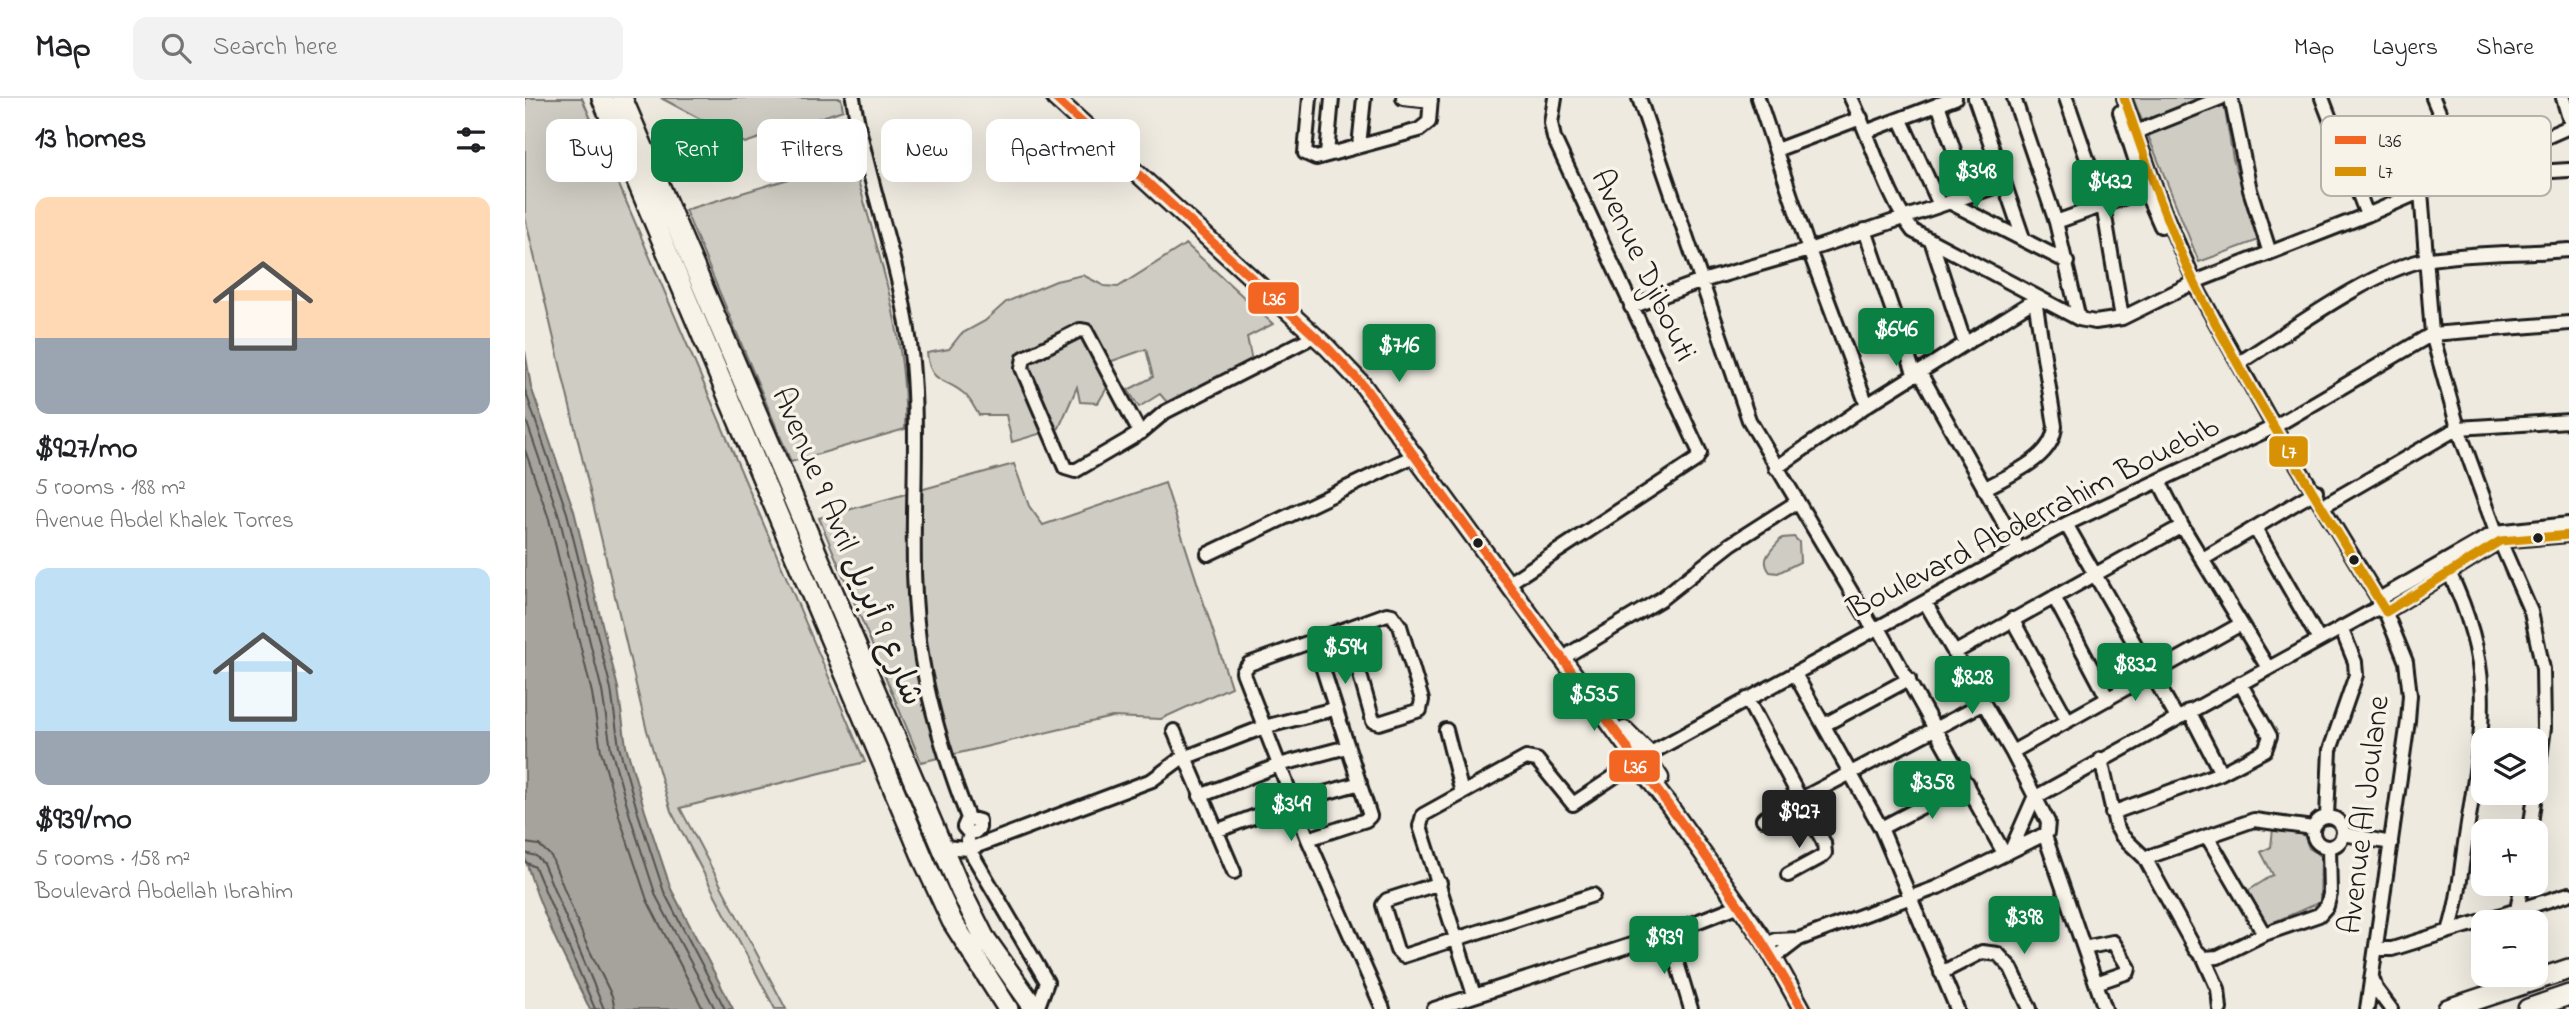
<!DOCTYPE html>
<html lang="en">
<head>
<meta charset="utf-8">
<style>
  body { margin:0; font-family:"Indie Flower","Playpen Sans Arabic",sans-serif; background:#f2f2f2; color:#202124; height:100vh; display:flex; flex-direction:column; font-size:26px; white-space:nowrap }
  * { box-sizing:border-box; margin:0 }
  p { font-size:23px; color:#757577 }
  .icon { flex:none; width:38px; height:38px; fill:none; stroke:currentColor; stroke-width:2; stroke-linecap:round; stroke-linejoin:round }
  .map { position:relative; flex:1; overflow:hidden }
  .drawer { display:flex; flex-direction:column; background:#fff; width:525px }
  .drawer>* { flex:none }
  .top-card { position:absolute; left:21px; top:21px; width:665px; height:63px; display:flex; gap:14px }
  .controls { position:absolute; left:1946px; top:630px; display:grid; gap:14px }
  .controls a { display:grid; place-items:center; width:77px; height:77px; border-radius:14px; background:#fff; box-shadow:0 7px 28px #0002; font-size:35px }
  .price { position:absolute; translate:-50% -60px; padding:0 16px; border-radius:7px; background:#0b8043; color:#fff; font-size:23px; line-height:46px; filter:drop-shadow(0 2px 4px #0008) }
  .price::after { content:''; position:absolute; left:50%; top:42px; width:21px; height:16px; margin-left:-10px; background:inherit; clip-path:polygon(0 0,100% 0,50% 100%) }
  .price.selected { background:#222; color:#fff }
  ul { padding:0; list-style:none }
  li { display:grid; align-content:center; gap:14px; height:371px; padding:0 35px }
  li span { display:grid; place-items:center; height:217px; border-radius:14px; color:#555 }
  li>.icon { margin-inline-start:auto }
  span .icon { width:126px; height:126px; fill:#fffc; stroke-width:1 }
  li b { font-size:30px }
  h2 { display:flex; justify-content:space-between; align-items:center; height:84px; padding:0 35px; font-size:30px }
  .chip { padding:0 24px; border-radius:14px; background:#fff; box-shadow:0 7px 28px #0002; font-size:24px; line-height:63px }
  .chip.selected { background:#0b8043; color:#fff }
  header { display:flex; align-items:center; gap:42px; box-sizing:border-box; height:98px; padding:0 35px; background:#fff; border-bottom:2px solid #e0e0e0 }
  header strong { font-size:33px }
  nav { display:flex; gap:38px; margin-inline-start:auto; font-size:24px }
  .search { width:490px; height:63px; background:#f2f2f2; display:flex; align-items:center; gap:18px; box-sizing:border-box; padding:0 24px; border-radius:14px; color:#757577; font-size:26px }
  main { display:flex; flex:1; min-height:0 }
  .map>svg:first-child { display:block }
  .green { fill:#cfccc3; stroke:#767470; stroke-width:2 }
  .water { fill:#a6a39d; stroke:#6f6d69; stroke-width:2 }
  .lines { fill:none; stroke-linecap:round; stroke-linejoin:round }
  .shore { stroke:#535250; stroke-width:2 }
  .minor-casing { stroke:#1c1c1c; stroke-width:18 }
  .major-casing { stroke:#1c1c1c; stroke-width:21 }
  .highway-casing { stroke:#1c1c1c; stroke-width:24 }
  .minor { stroke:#f7f3e8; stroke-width:12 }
  .major { stroke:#f7f3e8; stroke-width:16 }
  .highway { stroke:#f7f3e8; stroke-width:19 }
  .bus-1-casing { stroke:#f7f3e8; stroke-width:14 }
  .bus-2-casing { stroke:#f7f3e8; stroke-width:14 }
  .bus-1 { stroke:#f26522; stroke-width:9 }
  .bus-2 { stroke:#d69104; stroke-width:9 }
  .bus-dot { fill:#1c1c1c; stroke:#f7f3e8; stroke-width:2.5 }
  .labels { text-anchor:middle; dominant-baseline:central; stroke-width:7; stroke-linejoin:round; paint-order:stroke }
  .street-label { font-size:32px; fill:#1c1c1c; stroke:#f7f3e8 }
  .key { fill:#f7f3e8; stroke:#b5b2ab; stroke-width:2 }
  .key-label { font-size:19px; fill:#1c1c1c }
  .line-badge { stroke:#f7f3e8; stroke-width:2.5 }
  .badge-label { font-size:19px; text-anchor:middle; font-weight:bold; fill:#fff }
</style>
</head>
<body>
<header>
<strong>Map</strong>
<div class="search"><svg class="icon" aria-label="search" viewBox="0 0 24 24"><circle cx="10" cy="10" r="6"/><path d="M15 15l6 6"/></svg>Search here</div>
<nav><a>Map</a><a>Layers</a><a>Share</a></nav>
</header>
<main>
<section class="drawer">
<h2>13 homes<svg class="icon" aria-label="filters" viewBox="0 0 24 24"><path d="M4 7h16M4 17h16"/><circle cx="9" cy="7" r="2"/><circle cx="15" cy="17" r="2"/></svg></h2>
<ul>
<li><span style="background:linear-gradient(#ffd9b3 65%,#9aa5b1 0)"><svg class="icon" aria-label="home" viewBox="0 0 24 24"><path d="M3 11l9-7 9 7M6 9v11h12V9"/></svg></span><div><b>$927/mo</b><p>5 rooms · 188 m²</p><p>Avenue Abdel Khalek Torres</p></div></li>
<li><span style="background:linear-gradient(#bfe0f5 75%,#9aa5b1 0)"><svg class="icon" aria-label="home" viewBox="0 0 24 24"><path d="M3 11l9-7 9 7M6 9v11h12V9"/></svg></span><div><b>$939/mo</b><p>5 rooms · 158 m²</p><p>Boulevard Abdellah Ibrahim</p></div></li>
</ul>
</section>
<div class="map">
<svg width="2044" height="911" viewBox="0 0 2044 911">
  <rect width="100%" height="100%" fill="#eeeae0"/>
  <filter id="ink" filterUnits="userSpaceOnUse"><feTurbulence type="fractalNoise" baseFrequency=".0143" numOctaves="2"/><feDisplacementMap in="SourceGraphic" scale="14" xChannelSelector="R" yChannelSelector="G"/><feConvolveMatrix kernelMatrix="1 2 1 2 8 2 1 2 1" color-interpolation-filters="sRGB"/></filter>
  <g filter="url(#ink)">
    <!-- green -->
    <path class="green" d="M 0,0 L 57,0 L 340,664 L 155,710 L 261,911 L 250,911 L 146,713 L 121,629 L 0,119 Z
      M 136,0 L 316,0 L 318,12 L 220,45 Z
      M 1608,0 L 1698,0 L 1708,61 L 1734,142 L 1674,164 Z
      M 327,62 C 352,149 383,240 380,331 L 266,364 L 160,112 Z
      M 661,146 L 748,226 L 722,239 L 727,263 L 647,310 L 635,296 L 614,309 L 603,292 L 628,279 L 621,251 L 587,263 L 586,283 L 573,305 L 555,304 L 552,289 L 534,330 L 487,344 L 481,317 L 454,317 C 449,310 445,299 437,294 C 417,279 405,285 402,255 L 424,251 L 436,236 L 460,223 L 481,204 L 531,183 L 558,177 L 579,188 L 593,189 Z
      M 489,366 L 504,408 L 518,427 L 640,385 L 706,589 L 636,621 L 587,619 L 396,664 L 294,420 Z
      M 1269,439 L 1274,444 L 1275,464 L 1253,475 L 1245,474 C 1234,460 1247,452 1257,440 Z
      M 1748,731 L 1779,737 L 1784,750 L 1796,758 L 1795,804 L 1742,827 L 1721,794 L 1748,777 L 1736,754 L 1746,749 Z"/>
    <!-- water -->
    <path class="water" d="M 0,253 L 6,289 L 49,413 L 93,590 L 101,648 L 120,713 L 146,791 L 208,911 L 65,911 C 40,862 15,813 0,760 Z"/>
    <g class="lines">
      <!-- shore -->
      <path class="shore" d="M 0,292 L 42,415 L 86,591 L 94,649 L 113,715 L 139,794 L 200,911
        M 0,319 L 34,418 L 77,593 L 86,651 L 105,718 L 131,798 L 190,911
        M 0,352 L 24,421 L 67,595 L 76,653 L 95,721 L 122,802 L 178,911
        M 0,745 L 14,747 L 26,758 L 60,843 L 87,898 L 90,911
        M 0,755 L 11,758 L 18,765 L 79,911
        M 0,764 L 10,769 L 70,911"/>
      <!-- minor casing -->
      <g class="minor-casing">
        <path id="minor" d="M 328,0 C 343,89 379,174 387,264 C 396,363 380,464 397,562 C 406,616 423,668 443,720 L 439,729 L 444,735 L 450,734 L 454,730 L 454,723 L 443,720
          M 785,0 L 780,55 L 791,60 L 894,32 L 904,24 L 906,0
          M 878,0 L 906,3
          M 1114,0 L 1224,322 L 1349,532
          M 1233,0 L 1284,152 L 1342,307
          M 1326,0 C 1345,38 1363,102 1388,133 L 1554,221 L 1570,224 L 1597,220 L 1672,183 L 1842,117 L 2044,29
          M 1450,0 L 1498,140
          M 1489,0 L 1531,124 L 1554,221
          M 1541,0 L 1578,107 L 1597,220
          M 1599,0 L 1638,111 L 1675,196 L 1749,329 L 1858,508 L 1881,564 L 1885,597 L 1883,623 L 1842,911
          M 1706,0 L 1725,92 L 1744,152
          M 1797,0 L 1842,117
          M 1908,0 L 1940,75
          M 2038,0 L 2044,20
          M 1413,6 L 1444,96
          M 1595,14 L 1620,92 L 1636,128
          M 1376,22 L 1415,107
          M 1343,33 L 1430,0
          M 1606,36 L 1696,0
          M 834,48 L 839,0
          M 1251,52 L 1336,20
          M 802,56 L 807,0
          M 1941,78 L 2044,72
          M 1896,93 L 1907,236 L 1933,330 L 1971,434 L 2006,514 L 2018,571 L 2019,630 L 2005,733
          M 1424,104 L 1542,164
          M 1531,124 L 1626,90
          M 1340,132 L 1390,278
          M 1407,145 L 1440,246
          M 1106,209 L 1177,183 L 1284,152 L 1478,86
          M 1714,265 C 1762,235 1847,172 1900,162 C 1947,154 1997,156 2044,152
          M 1395,275 L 1494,452
          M 615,335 L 561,233 L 555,232 L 499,260 L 497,270 L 540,370 L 550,373 L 615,335 L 640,314 L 789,238
          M 1251,370 L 1342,307 L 1513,200
          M 1634,383 L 1657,428 L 1743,570
          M 1459,391 C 1485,376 1528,361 1530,328 L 1510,202
          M 1798,408 L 1933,330 L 2044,323
          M 1541,426 L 1652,620
          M 1730,430 L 1794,542
          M 683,456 L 891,357
          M 1678,461 L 1791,393
          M 1924,474 C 1973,575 1957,633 1941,739 C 1936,770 1934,803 1924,833
          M 984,485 L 1171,362 L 1175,355 L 1029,40 L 1026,25 L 1030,0
          M 1529,499 L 1583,601
          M 1853,506 L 1854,501 L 1971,434 L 2044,426
          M 1855,512 L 1861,514 L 1975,443 L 2044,437
          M 1487,521 L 1543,623
          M 1354,530 L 1479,755
          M 822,531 L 848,623 L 854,625 L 895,612 L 897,602 L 875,528 L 867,517 L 862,516 L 724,566 L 718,574 L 783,741 L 858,911
          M 1046,555 L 1136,501 L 1206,446 L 1272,404
          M 1429,555 L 1657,428
          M 1270,576 L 1356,730 L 1432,911
          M 1222,601 L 1299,745 L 1300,755 L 1296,759 L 1263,777
          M 1664,613 L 1696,675
          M 1299,627 L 1384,581
          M 921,632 L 937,695
          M 649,633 L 709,774
          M 1487,654 L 1716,526
          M 1124,656 L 1541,426 L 1749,329 L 1907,236 L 2044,225
          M 1576,661 L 1591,728 L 1597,738 L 1620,760 L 1670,851 L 1679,860 L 1693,859 L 1739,836 L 1794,817 L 1802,808 L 1805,796 L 1804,749
          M 675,698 L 754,667 L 822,649
          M 1587,715 L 1696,675 L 1740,652 L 1745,638 L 1715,585
          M 1802,718 L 1805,652 L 1831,577 L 1830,564 L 1816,530
          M1788 734a15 15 0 1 1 30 0a15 15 0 1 1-30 0Z
          M 1238,721 L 1459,605
          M 1356,730 L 1442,685
          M 691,733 L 768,704 L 835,685
          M 1819,736 L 1866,745
          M 1520,738 L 1580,911
          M 1682,738 L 1739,836
          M 783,741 L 841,722 L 845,718 L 789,543
          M 443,742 L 444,751 L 522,884 L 512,911
          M 418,749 L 444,751 L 627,682 L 654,662 L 739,629 L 809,611
          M 1487,750 L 1509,700 L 1851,511
          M 1620,760 L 1729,722 L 1788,730
          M 915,785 L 862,802 L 858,807 L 872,852 L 878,858 L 1068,797
          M 1992,812 L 1997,786
          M 1143,835 L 1166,911
          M 1250,842 L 1274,841
          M 1559,850 L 1588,844 L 1604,870 L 1603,874 L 1571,885
          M 1851,851 L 1867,851 L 2044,796
          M 1257,854 L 1274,841 L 1413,789 L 1522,735 L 1523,724 L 1487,654 L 1400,504
          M 1679,860 L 1693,891 L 1695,911
          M 1416,875 L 1457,854 L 1473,856 L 1486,870 L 1505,911
          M 1847,879 L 1851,891 L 1866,911
          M 949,897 L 895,728 L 898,717 L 1001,660 L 1012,662 L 1048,706 L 1108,666
          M 909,911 L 1143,835 L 1215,807"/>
      </g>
      <!-- major casing -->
      <g class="major-casing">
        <path id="major" d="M 530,0 L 802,249 L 837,286 L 1102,649 L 1110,669 L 1116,671 L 1143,706 L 1240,844 L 1277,911
          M 1100,632 L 1124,656 L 1125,665 L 1135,680"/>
      </g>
      <!-- highway casing -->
      <g class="highway-casing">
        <path id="highway" d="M 77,0 L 400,765 L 427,823 L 483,911
          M 97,0 L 436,793 L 459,839 L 510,911
          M 1923,911 L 2044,871
          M 2003,911 L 2044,897"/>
      </g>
      <!-- minor -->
      <use href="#minor" class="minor"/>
      <!-- major -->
      <use href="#major" class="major"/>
      <!-- highway -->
      <use href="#highway" class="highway"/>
      <!-- bus-1 casing -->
      <g class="bus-1-casing">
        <path id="bus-1" d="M 530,0 L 802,249 L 837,286 L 1102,649 L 1110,669 L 1116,671 C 1175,747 1230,827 1277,911"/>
      </g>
      <!-- bus-2 casing -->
      <g class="bus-2-casing">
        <path id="bus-2" d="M 1599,0 C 1622,66 1644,135 1676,198 C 1732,306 1798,410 1861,514 L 1975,443 L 2044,437"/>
      </g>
      <!-- bus-1 -->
      <use href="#bus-1" class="bus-1"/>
      <!-- bus-2 -->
      <use href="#bus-2" class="bus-2"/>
    </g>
  </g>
  <!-- markers -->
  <g class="bus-dot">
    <circle cx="2013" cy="440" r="6"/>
    <circle cx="953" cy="445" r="6"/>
    <circle cx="1829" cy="462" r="6"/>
  </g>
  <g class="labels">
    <!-- street labels -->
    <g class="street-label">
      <text transform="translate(1117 168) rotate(65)">Avenue Djibouti</text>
      <text transform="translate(1509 421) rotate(-27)">Boulevard Abderrahim Bouebib</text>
      <text transform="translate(321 449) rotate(67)">Avenue 9 Avril شارع 9 أبريل</text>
      <text transform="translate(1841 717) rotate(-83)">Avenue Al Joulane</text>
    </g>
  </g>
  <!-- legend -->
  <rect x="1796" y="18" width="230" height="80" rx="10" class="key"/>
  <rect x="1810" y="38" width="31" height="8" fill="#f26522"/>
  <rect x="1810" y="69" width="31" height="9" fill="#d69104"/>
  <g class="key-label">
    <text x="1853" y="49">L36</text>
    <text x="1853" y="80">L7</text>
  </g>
  <g class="line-badge">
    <rect x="722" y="183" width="53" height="34" rx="7" fill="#f26522"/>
    <rect x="1743" y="337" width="41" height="33" rx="7" fill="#d69104"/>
    <rect x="1083" y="651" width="53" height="34" rx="7" fill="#f26522"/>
  </g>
  <g class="badge-label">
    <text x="749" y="207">L36</text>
    <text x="1764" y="360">L7</text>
    <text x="1110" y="675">L36</text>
  </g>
</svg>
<div class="controls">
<a><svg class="icon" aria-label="layers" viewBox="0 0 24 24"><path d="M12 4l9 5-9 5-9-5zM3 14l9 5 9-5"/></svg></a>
<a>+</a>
<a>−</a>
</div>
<b class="price" style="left:1451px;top:112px">$348</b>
<b class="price" style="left:1585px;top:122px">$432</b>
<b class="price" style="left:1371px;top:270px">$646</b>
<b class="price" style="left:874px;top:286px">$716</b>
<b class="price" style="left:820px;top:588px">$594</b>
<b class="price" style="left:1610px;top:605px">$832</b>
<b class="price" style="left:1447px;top:618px">$828</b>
<b class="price" style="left:1069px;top:635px">$535</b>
<b class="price" style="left:1407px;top:723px">$358</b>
<b class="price" style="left:766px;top:745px">$349</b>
<b class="price selected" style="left:1274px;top:752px">$927</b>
<b class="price" style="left:1499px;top:858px">$398</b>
<b class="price" style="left:1139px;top:878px">$939</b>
<div class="top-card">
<a class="chip">Buy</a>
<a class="chip selected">Rent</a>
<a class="chip">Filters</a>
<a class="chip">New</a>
<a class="chip">Apartment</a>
</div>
</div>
</main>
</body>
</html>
